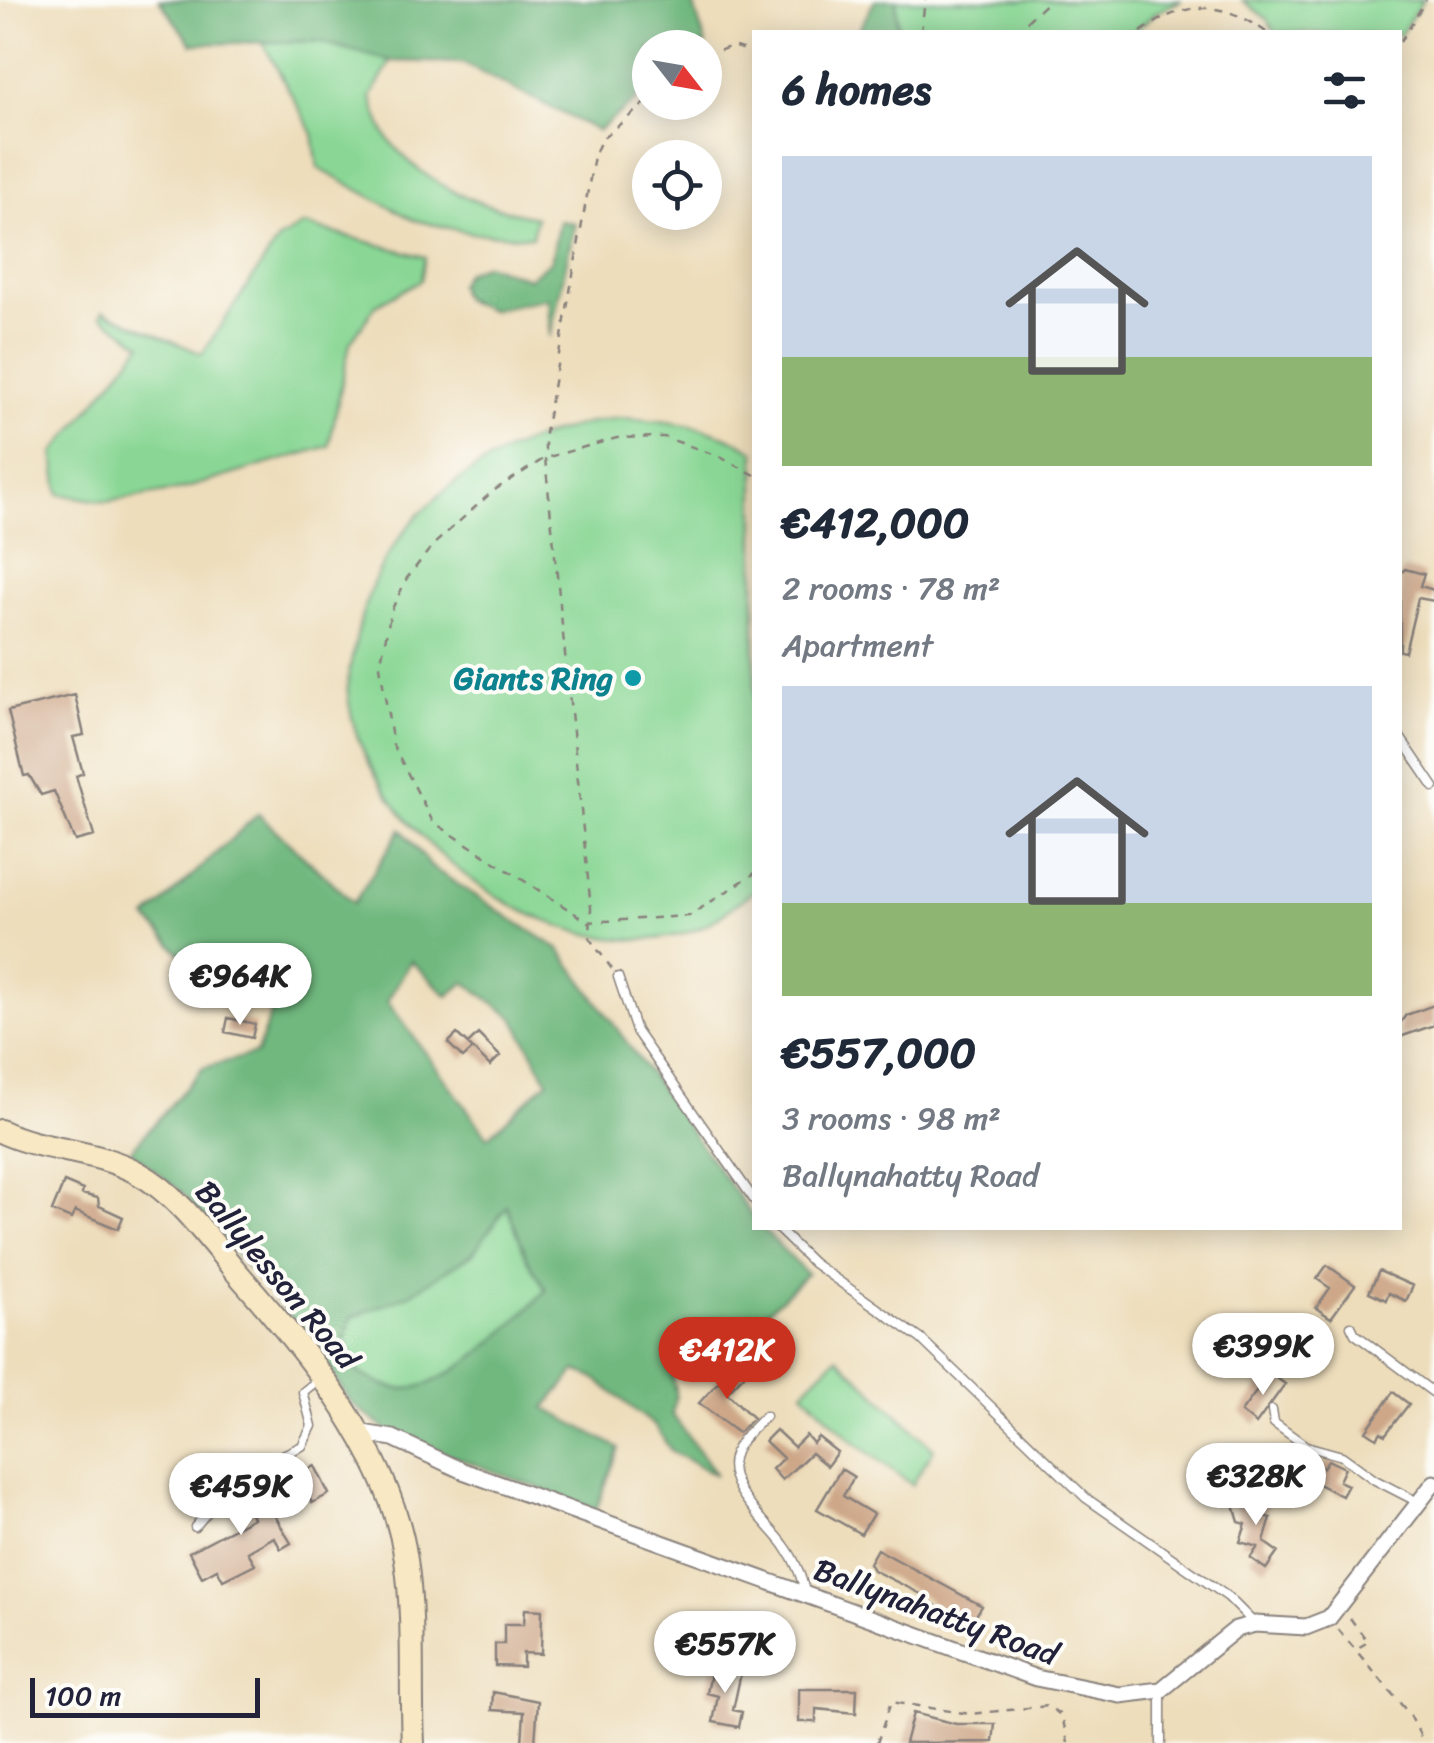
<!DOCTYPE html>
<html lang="en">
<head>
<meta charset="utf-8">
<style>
  body { margin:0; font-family:Sriracha,sans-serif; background:#f6f6f7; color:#1f2937; height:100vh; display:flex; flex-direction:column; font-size:38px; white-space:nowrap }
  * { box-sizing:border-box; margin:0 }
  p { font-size:32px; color:#747a83 }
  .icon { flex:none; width:55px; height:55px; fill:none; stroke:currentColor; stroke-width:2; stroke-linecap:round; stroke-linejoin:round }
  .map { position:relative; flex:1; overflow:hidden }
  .details { position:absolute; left:752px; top:30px; width:650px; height:1200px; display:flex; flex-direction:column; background:#fff; border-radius:0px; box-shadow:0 5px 25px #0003 }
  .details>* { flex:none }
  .needle { width:65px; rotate:121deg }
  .buttons { position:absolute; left:632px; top:30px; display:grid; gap:20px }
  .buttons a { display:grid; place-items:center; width:90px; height:90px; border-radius:50%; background:#fff; box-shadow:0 5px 25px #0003; font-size:50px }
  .scale { position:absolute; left:30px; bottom:25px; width:230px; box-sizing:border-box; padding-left:10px; border:5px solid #22223b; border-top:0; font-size:28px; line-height:35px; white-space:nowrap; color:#22223b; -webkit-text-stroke:8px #fdfcf7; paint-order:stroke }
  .price { position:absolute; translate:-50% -85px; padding:0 22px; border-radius:35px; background:#fff; color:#222; font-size:32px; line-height:65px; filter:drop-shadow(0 2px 5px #0008) }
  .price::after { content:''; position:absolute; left:50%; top:60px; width:30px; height:22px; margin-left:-15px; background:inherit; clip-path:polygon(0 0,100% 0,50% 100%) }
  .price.on { background:#c8321e; color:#fff }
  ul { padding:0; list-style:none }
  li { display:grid; align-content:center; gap:20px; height:530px; padding:0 30px }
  li span { display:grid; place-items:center; height:310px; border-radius:0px; color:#555 }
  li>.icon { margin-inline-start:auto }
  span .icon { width:180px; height:180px; fill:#fffc; stroke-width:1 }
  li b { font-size:42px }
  h2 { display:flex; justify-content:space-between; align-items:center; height:120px; padding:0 30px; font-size:42px }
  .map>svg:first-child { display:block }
  .green { fill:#8ad795; stroke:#567c68; stroke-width:2.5 }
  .forest { fill:#6fb87e; stroke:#486d5c; stroke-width:2.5; fill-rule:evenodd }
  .building { fill:#cea789 }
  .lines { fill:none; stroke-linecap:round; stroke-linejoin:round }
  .service-casing { stroke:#88807b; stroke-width:11 }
  .minor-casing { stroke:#88807b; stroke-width:19 }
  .secondary-casing { stroke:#88807b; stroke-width:26 }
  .path { stroke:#88807b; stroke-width:2.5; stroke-dasharray:8 8; stroke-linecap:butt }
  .service { stroke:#fff; stroke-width:8 }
  .minor { stroke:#fff; stroke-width:15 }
  .secondary { stroke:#f8e8c3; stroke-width:22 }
  .culture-dot { fill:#0f9aa8; stroke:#fdfcf7; stroke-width:4 }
  .labels { text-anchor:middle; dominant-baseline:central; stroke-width:8; stroke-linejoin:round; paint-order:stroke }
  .culture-label { font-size:32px; font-weight:bold; fill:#0d838f; stroke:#fdfcf7; text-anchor:end }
  .street-label { font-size:32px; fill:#22223b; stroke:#fdfcf7 }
</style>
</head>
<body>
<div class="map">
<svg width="1434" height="1743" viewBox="0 0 1434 1743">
  <rect width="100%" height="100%" fill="#fdfcf7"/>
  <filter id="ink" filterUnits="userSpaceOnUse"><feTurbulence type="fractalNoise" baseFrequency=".01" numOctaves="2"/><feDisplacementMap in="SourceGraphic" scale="20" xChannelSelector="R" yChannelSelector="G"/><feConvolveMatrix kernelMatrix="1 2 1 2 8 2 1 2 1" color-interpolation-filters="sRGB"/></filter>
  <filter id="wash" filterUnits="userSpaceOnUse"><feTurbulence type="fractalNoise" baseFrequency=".0048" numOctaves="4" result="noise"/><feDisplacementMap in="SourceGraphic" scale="40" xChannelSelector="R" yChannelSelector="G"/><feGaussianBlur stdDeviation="2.25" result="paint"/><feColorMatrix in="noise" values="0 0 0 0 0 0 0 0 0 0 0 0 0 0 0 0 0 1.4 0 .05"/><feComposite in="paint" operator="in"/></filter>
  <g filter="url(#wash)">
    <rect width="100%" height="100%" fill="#edddbb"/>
    <!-- green -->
    <path class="green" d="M 896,0 L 1182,0 L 1157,12 L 1133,32 L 898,32 Z
      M 1242,0 L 1423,0 L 1400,35 L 1274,32 L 1267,19 Z
      M 262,41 L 318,41 L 391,61 L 371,97 C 376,111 381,130 390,141 C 427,187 480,207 536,217 L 532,237 L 471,233 L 414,220 L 318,168 L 313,134 Z
      M 304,225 L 425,257 L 421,280 L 376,305 L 350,343 L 329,446 L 183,489 L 106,502 L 59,494 L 54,453 L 142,344 L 101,316 L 103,311 L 202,354 L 279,239 Z
      M 617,418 C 665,420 714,425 755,451 L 755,890 C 736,903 713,924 692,931 C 555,977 363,832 348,695 C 346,676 353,655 357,636 C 382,508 496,436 617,418 Z
      M 507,1205 L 527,1258 L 546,1290 C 518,1321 440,1399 394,1388 C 382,1386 369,1378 358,1373 L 345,1340 L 352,1316 L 408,1295 L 472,1254 Z
      M 837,1357 L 934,1449 L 912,1485 L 848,1437 L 803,1391 Z"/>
    <!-- forest -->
    <path class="forest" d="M 159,0 L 692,0 L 706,45 L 650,48 L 650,89 L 598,131 L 462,63 L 391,61 L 318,41 L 192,44 Z
      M 875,0 L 896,0 L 898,32 L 858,32 Z
      M 559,221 L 575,223 L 550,337 L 548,298 L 490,310 L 463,299 L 458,285 L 465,273 L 485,264 L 529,278 L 551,261 Z
      M 258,814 L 354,903 L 401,829 L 431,867 L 560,950 L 755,1220 L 755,1228 L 762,1228 L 807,1274 L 745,1332 L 668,1348 L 676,1396 L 672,1414 L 716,1475 L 671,1451 L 656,1427 L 596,1379 L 576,1371 L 545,1408 L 619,1448 L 596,1510 L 389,1432 L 352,1404 L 307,1336 L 181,1192 L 130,1151 L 203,1068 L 257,1053 L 273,1006 L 218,994 L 147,918 ZM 411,961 L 448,996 L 465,982 L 514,1018 L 548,1081 L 488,1137 L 387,1001 ZM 507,1206 L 527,1258 L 546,1290 C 518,1321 440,1399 394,1388 C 382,1386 369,1378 358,1373 L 345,1340 L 352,1317 L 408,1295 L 472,1254 Z"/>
    <g id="blocks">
      <!-- building -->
      <path class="building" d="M 1405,569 L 1424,574 L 1420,586 L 1434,590 L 1434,601 L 1418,598 L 1405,652 L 1400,651 L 1400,574 Z
        M 75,695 L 84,735 L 73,737 L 83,773 L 76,776 L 94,836 L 75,841 L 54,791 L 41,795 L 29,775 L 24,776 L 8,711 Z
        M 1434,1005 L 1434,1025 L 1400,1037 L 1400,1023 L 1406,1015 Z
        M 228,1018 L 255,1024 L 252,1038 L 225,1032 Z
        M 457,1034 L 472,1048 L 468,1044 L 478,1034 L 500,1056 L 490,1066 L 473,1049 L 463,1058 L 448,1043 Z
        M 64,1182 L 83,1190 L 82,1194 L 98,1198 L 99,1206 L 123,1217 L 118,1229 L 75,1211 L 71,1219 L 52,1211 Z
        M 1327,1265 L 1355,1285 L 1331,1318 L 1316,1308 L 1330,1288 L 1317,1279 Z
        M 1379,1271 L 1413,1286 L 1406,1301 L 1389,1293 L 1386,1300 L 1369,1292 Z
        M 734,1365 L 744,1375 L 727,1393 L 753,1418 L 738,1433 L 699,1403 Z
        M 1270,1373 L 1285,1384 L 1256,1424 L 1241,1412 Z
        M 1393,1392 L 1409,1404 L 1385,1435 L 1381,1432 L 1377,1438 L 1366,1431 Z
        M 776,1430 L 794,1447 L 806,1435 L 813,1443 L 818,1437 L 837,1452 L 827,1466 L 811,1453 L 782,1480 L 772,1469 L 783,1458 L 765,1441 Z
        M 1291,1454 L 1323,1468 L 1328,1460 L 1345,1468 L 1339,1481 L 1348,1485 L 1342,1496 L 1302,1476 L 1295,1494 L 1277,1486 Z
        M 315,1466 L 329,1494 L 312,1503 L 297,1475 Z
        M 841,1469 L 854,1477 L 843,1496 L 873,1514 L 861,1534 L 817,1509 Z
        M 263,1480 L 268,1490 L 262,1494 L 291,1543 L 281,1549 L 274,1537 L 248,1552 L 255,1564 L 223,1580 L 217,1569 L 202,1577 L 189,1552 L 253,1518 L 239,1493 Z
        M 1254,1495 L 1269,1500 L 1264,1516 L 1271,1518 L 1264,1542 L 1278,1552 L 1266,1569 L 1250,1558 L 1258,1547 L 1240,1542 L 1246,1524 L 1239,1522 L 1233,1502 Z
        M 877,1549 L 982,1606 L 972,1622 L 957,1613 L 953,1619 L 921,1594 L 873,1570 L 869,1563 Z
        M 525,1609 L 542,1610 L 541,1654 L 523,1653 L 523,1667 L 495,1666 L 495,1644 L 504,1644 L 504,1624 L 524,1624 Z
        M 712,1668 L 741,1673 L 733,1710 L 742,1712 L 739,1727 L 713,1722 L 718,1696 L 707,1693 Z
        M 799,1689 L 857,1689 L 856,1713 L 816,1709 L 816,1722 L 799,1722 Z
        M 493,1692 L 538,1701 L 535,1743 L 522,1743 L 524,1712 L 492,1710 Z
        M 913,1713 L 956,1724 L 995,1724 L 993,1742 L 905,1743 Z"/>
    </g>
  </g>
  <g filter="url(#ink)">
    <use href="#blocks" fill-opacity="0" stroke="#88807b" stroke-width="2.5"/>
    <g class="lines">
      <!-- service casing -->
      <g class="service-casing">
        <path id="service" d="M 1400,737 L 1434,787
          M 618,977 L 636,1031 L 755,1201
          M 777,1228 L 813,1263 L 921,1339 L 1086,1498 L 1228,1597 L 1255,1624
          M 1351,1326 L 1355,1334 L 1434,1393
          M 1272,1410 L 1274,1423 L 1306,1446 L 1342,1456 L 1375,1480 L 1418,1502
          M 765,1416 C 756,1426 740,1439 735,1452 C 720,1485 767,1521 784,1545 C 796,1561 801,1576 806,1595
          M 195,1527 L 236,1477 L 302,1446 L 312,1426 L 303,1392 L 319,1379
          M 1161,1690 L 1161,1743"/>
      </g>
      <!-- minor casing -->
      <g class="minor-casing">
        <path id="minor" d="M 357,1432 L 393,1438 L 463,1471 L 1036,1678 L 1120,1695 L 1161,1690 L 1236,1629 L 1255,1624 L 1306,1627 L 1329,1618 L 1434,1483"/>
      </g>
      <!-- secondary casing -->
      <g class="secondary-casing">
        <path id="secondary" d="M 0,1131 C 44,1152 94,1149 138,1173 C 179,1195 209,1240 239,1275 C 308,1353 391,1454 406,1560 C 415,1621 410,1682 413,1743"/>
      </g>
      <!-- path -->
      <path class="path" d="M 921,32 L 925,0
        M 1015,32 L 1050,0
        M 1141,32 C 1185,0 1222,0 1266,32
        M 1400,42 L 1426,0
        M 705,56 L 732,46 L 755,53
        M 755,475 L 718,456 L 664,437 L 617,438 L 545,458 L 493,491 L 433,545 L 407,578 L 391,611 L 380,666 L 393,745 L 433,822 L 588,922 L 689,916 L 755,873
        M 612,969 L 590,939 L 591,908 L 545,458 L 545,433 L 594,156 L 601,140 L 650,99
        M 1350,1618 L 1368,1642 L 1356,1649
        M 1338,1629 L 1410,1715 L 1424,1743
        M 877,1743 L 891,1702 L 970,1714 L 1048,1706 L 1062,1716 L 1068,1743"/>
      <!-- service -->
      <use href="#service" class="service"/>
      <!-- minor -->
      <use href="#minor" class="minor"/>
      <!-- secondary -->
      <use href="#secondary" class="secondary"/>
    </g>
  </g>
  <!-- markers -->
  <circle class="culture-dot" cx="633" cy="678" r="10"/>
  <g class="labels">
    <!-- culture labels -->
    <g class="culture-label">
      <text x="613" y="678">Giants Ring</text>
    </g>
    <!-- street labels -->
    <g class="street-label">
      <text transform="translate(277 1275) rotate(50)">Ballylesson Road</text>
      <text transform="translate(936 1612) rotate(20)">Ballynahatty Road</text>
    </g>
  </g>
</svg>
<div class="buttons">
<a><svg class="needle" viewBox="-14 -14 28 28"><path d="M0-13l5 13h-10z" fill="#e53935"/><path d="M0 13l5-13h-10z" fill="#747a83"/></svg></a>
<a><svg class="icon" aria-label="locate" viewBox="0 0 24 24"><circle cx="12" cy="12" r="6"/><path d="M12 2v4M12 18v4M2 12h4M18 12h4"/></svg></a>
</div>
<div class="scale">100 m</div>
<b class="price" style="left:240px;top:1028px">€964K</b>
<b class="price" style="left:1263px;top:1398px">€399K</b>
<b class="price on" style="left:727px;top:1402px">€412K</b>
<b class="price" style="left:1256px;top:1528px">€328K</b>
<b class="price" style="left:241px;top:1538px">€459K</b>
<b class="price" style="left:725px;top:1696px">€557K</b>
<section class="details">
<h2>6 homes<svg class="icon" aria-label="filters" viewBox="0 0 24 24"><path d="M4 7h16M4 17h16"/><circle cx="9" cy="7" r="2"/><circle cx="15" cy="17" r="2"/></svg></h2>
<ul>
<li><span style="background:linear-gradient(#c9d6e8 65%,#8fb573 0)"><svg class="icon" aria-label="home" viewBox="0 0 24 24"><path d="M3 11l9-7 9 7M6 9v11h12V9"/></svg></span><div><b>€412,000</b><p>2 rooms · 78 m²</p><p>Apartment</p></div></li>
<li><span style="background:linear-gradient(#c9d6e8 70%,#8fb573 0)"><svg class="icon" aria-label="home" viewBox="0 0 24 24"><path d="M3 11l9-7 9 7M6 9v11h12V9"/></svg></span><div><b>€557,000</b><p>3 rooms · 98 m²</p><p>Ballynahatty Road</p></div></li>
</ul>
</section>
</div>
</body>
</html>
